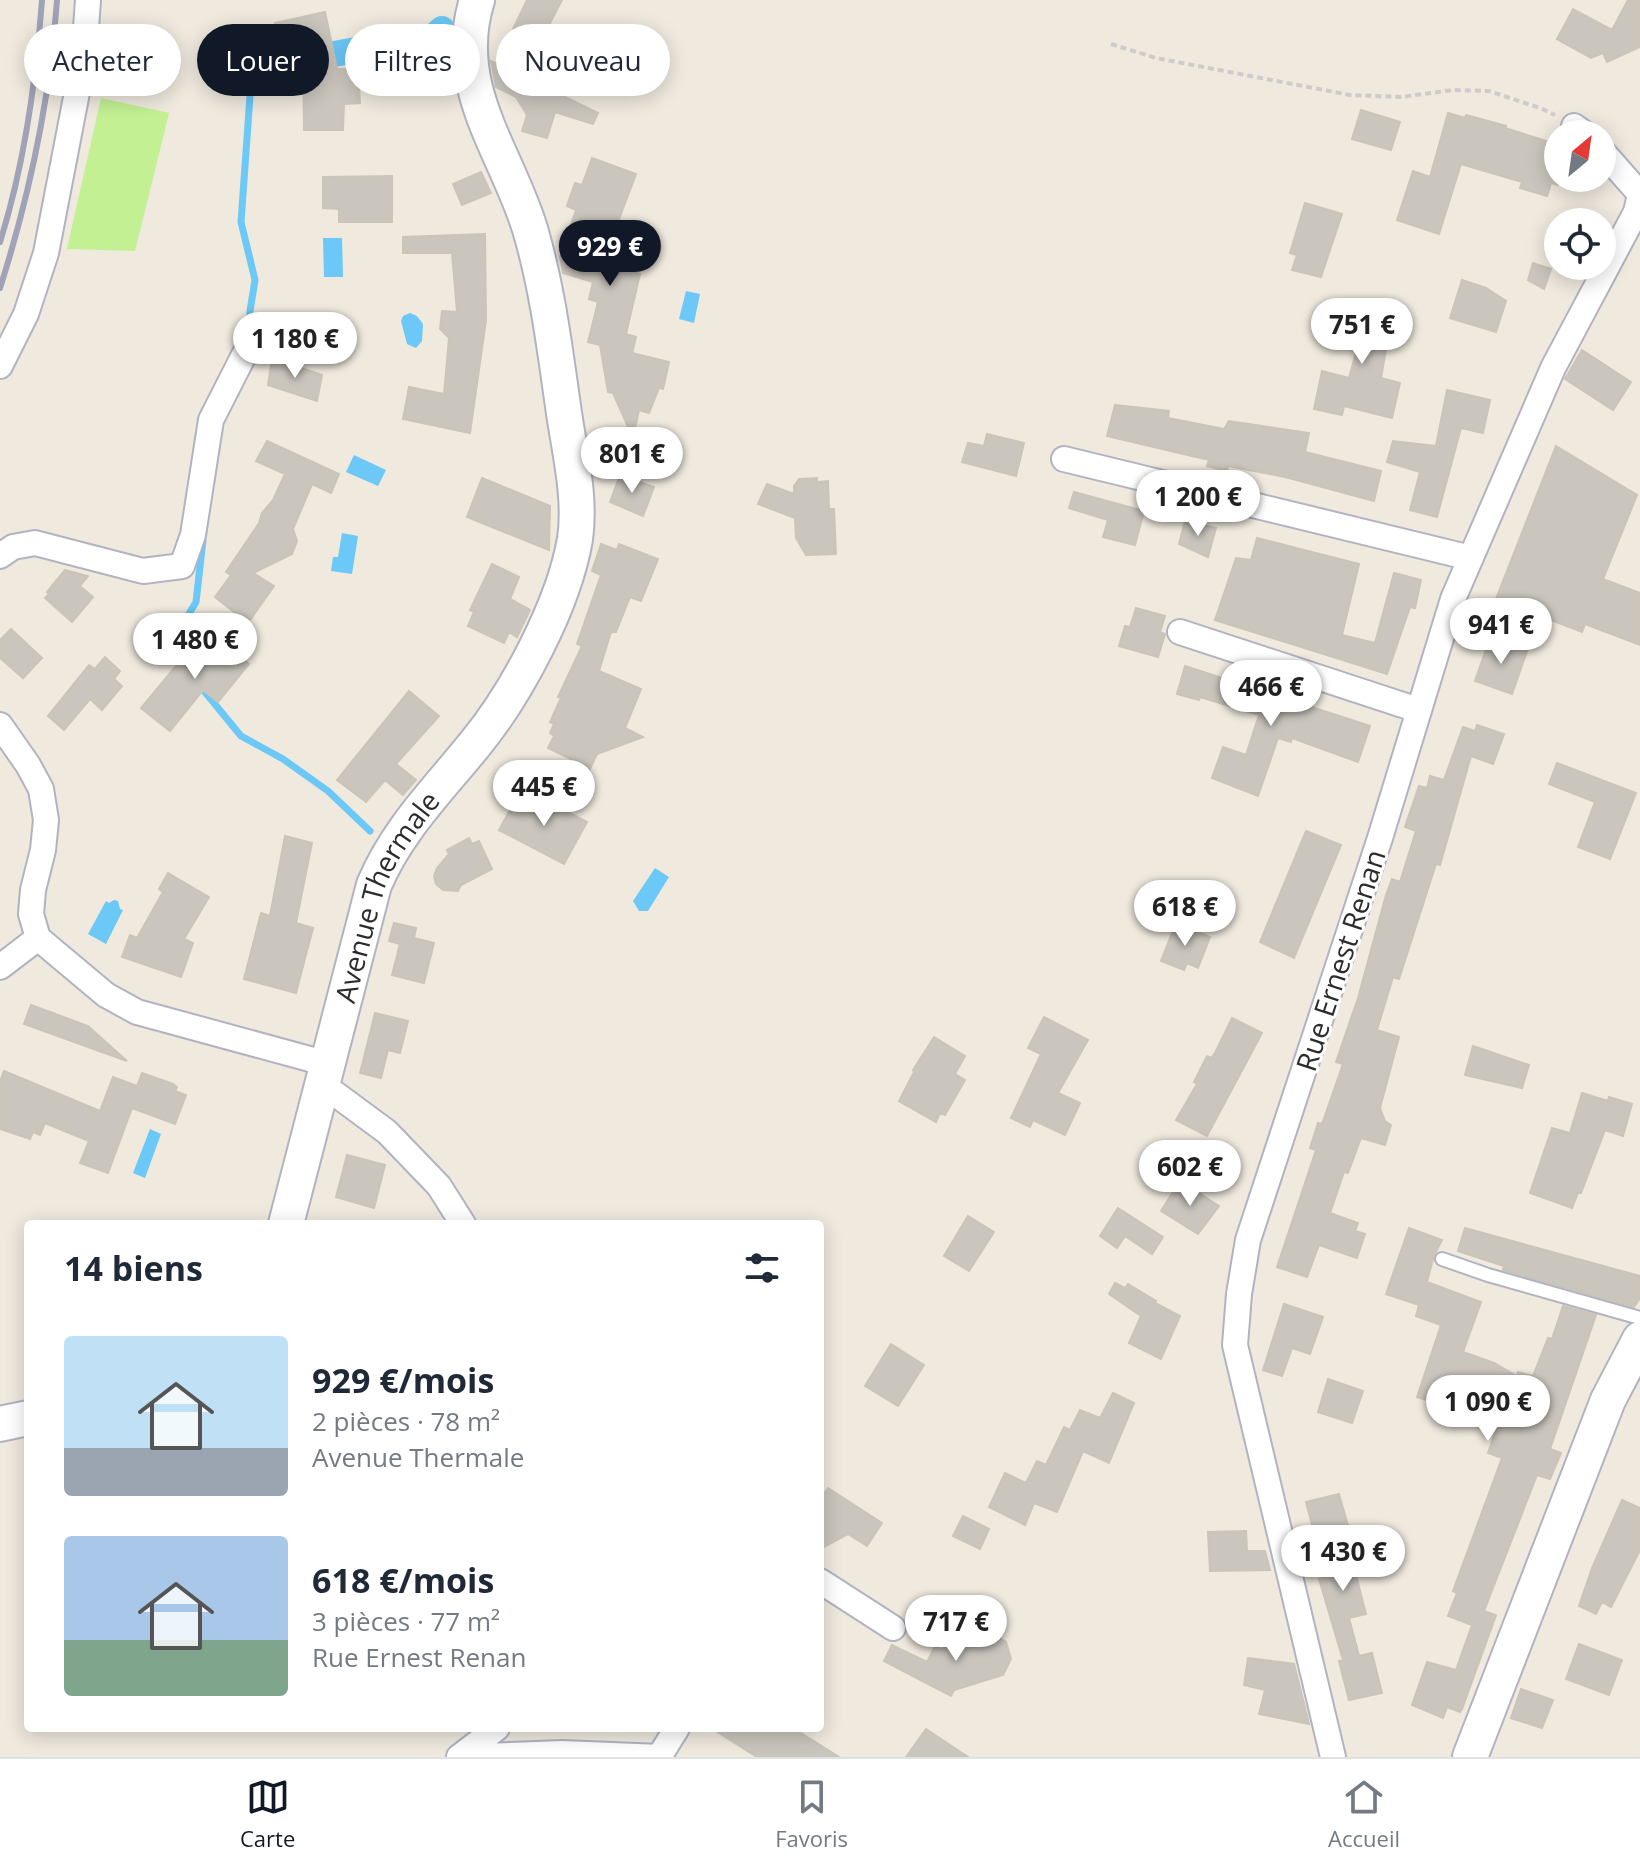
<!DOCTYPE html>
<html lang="fr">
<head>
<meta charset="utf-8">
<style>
  body { margin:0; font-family:"Open Sans",sans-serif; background:#f6f6f7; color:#1f2937; height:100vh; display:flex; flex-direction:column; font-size:30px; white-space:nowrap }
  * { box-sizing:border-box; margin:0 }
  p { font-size:26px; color:#747a83 }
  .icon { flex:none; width:44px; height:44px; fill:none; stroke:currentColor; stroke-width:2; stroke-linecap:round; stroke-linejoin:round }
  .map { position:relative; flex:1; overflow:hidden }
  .drawer { position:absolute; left:24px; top:1220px; width:800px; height:512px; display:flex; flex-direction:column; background:#fff; border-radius:8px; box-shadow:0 4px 20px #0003 }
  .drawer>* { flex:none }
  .banner { position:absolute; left:24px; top:24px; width:800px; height:72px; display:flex; gap:16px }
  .needle { width:52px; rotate:29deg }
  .buttons { position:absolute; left:1544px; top:120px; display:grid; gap:16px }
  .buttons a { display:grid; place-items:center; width:72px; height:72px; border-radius:50%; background:#fff; box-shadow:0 4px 20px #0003; font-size:40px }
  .price { position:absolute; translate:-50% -68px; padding:0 18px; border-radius:28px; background:#fff; color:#222; font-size:26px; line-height:52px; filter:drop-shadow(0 2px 4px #0008) }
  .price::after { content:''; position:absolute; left:50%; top:48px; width:24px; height:18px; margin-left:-12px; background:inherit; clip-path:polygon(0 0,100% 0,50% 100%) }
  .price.on { background:#111827; color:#fff }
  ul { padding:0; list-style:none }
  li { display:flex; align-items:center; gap:24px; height:200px; padding:0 40px }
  li span { display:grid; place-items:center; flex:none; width:224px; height:160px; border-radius:8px; color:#555 }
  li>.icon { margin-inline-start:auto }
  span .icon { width:96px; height:96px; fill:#fffc; stroke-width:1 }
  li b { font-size:34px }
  h2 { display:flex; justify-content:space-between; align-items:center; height:96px; padding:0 40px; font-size:34px }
  .chip { padding:0 28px; border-radius:36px; background:#fff; box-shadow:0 4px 20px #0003; font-size:28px; line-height:72px }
  .chip.on { background:#111827; color:#fff }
  .dock { display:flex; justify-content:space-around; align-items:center; height:112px; border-top:2px solid #e0e1e3; background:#fff; font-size:22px; color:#747a83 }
  .dock a { display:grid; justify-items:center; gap:4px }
  .dock .on { color:#111827 }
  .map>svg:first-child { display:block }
  .pitch { fill:#c2f092 }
  .water { fill:#6bc8f7 }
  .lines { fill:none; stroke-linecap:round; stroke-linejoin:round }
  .stream { stroke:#6bc8f7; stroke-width:7 }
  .canal { stroke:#6bc8f7; stroke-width:26 }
  .building { fill:#cac5bd; stroke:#cac5b7; stroke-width:2 }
  .service-casing { stroke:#b2b3c1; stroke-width:16 }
  .minor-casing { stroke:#b2b3c1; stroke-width:28 }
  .secondary-casing { stroke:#b2b3c1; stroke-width:38 }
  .path { stroke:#ccc; stroke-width:4; stroke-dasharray:6 4; stroke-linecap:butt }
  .service { stroke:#fff; stroke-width:12 }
  .minor { stroke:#fff; stroke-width:24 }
  .secondary { stroke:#fff; stroke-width:34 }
  .rail { stroke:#a0a2b8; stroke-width:6 }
  .labels { text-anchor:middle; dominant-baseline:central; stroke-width:6; stroke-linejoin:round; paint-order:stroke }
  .street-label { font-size:28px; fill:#2c2c2c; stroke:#fff }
</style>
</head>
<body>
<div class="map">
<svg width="1640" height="1757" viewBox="0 0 1640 1757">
  <rect width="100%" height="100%" fill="#efe9de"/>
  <!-- pitch -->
  <path class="pitch" d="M 101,98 L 169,113 L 135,251 L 67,249 Z"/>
  <!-- water -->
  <path class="water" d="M 323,238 L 342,238 L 343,277 L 324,277 Z
    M 686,291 L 700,294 L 694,323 L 679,319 Z
    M 410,313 L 417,316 L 423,324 L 422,341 L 416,348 L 407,344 L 401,321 L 403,316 Z
    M 354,455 L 386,470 L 378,486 L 346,472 Z
    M 342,533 L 358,536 L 352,574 L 331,571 L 333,557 L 338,557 Z
    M 655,868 L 669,877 L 648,911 L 639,911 L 633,901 Z
    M 114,900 L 118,901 L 120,909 L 123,910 L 106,944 L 88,934 L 106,901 L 109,903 Z
    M 150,1129 L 161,1134 L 145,1178 L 133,1173 Z"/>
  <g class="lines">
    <!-- stream -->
    <path class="stream" d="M 249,353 L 250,311 L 255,280 L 241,222 L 250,96 L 261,56 L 283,55
      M 185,662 L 180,629 L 196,602 L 203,540
      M 200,686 L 241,736 L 283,759 L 328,791 L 370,831"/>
    <!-- canal -->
    <path class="canal" d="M 334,54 L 373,47 L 421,48 L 442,29"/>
  </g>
  <!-- building -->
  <path class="building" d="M 527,0 L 562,0 L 522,76 L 598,113 L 593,124 L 555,112 L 547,138 L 522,131 L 527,115 L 516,97 L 496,87 L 491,61 L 501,66 L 519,32 L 513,29 Z
    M 1628,0 L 1640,0 L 1640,47 L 1607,62 L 1603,53 L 1591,58 L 1557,39 L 1573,9 L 1612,30 Z
    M 325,12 L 337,69 L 358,69 L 360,103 L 344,104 L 343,130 L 304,130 L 303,54 L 284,54 L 275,23 Z
    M 1361,110 L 1400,122 L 1391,150 L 1352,139 Z
    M 1448,113 L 1465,118 L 1466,115 L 1506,126 L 1505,128 L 1546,141 L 1543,153 L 1558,157 L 1558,185 L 1551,183 L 1547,196 L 1520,188 L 1522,182 L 1461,164 L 1439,234 L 1397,220 L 1413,171 L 1430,177 Z
    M 592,158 L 636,174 L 602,264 L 640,274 L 626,334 L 636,337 L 632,353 L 669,362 L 663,389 L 659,388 L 649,413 L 639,410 L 633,438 L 613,393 L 608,392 L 600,345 L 588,342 L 598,302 L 589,299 L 593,282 L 563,273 L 560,257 L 576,210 L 567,206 L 575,183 L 582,185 Z
    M 481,172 L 491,193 L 462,205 L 453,184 Z
    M 392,176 L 392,222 L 339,222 L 339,209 L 323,208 L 323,177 Z
    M 1305,203 L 1342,214 L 1321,277 L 1292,270 L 1297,255 L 1290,253 Z
    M 485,234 L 486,320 L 470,433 L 403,419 L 409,387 L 444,394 L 449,338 L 440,329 L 442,311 L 457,312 L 452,253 L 403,253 L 403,237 Z
    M 1533,263 L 1551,269 L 1544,289 L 1528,280 Z
    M 1462,280 L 1486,288 L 1506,301 L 1496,332 L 1450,318 Z
    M 1349,299 L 1393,310 L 1381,378 L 1400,383 L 1392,418 L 1344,406 L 1342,415 L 1314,409 L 1322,371 L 1349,378 L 1360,338 L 1342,334 Z
    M 1582,350 L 1631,382 L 1613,410 L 1565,379 Z
    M 272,358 L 322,375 L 317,401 L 268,385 Z
    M 1447,390 L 1490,400 L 1483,433 L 1461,428 L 1437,517 L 1410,510 L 1420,472 L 1387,462 L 1393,441 L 1436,446 Z
    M 1115,405 L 1169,411 L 1168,418 L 1224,429 L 1229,421 L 1309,433 L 1305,452 L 1381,471 L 1374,501 L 1285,477 L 1228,466 L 1227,471 L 1207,466 L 1209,460 L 1107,436 Z
    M 987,434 L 1024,443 L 1016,476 L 962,462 L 968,443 L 984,446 Z
    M 267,441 L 339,474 L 331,493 L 312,484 L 293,529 L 297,541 L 292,554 L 253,573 L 274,586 L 248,623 L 215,597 L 231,575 L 226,572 L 259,523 L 262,513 L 273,500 L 285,474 L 256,461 Z
    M 1556,446 L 1637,495 L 1603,579 L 1640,593 L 1640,645 L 1585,624 L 1582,632 L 1496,599 Z
    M 620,475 L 654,487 L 643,516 L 610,502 Z
    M 482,478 L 550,506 L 549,550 L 467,517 Z
    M 817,478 L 817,482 L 828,481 L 829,509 L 834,509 L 836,554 L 806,555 L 796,538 L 795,518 L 758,504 L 767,484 L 794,494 L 794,486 L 799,479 Z
    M 1074,492 L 1144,511 L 1135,545 L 1103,537 L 1108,520 L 1069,508 Z
    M 1185,521 L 1216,528 L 1208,557 L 1179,544 Z
    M 1257,538 L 1359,564 L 1342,635 L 1375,643 L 1394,573 L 1421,580 L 1415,608 L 1410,607 L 1387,674 L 1215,620 L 1236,558 L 1251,560 Z
    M 601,544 L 617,550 L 619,544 L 658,559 L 641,601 L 630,597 L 616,632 L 611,632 L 599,671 L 641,689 L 625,728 L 643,737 L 597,754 L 588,773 L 575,767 L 573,760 L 548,748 L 554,736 L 550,733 L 554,724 L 550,722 L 561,698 L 558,697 L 582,646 L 577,644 L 601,575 L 592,571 Z
    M 492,564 L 519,577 L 510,599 L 530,610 L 517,637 L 509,632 L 504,643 L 468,626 L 474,612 L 470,610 Z
    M 65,570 L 88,576 L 80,586 L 93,597 L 72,622 L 45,598 L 49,594 L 47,592 Z
    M 1136,608 L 1165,616 L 1160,632 L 1165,634 L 1158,657 L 1119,646 L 1125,626 L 1130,627 Z
    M 11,629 L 42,658 L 23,678 L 0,658 L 0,640 Z
    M 200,637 L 216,650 L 222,642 L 249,664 L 218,702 L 203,690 L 170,731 L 141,708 Z
    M 1490,638 L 1527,651 L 1512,694 L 1475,681 Z
    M 105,657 L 120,671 L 114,679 L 122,686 L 102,710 L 90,699 L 64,730 L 48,716 L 89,665 L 95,669 Z
    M 1185,666 L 1370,726 L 1358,762 L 1292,738 L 1291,742 L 1278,738 L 1258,796 L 1212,778 L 1223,747 L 1246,755 L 1259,715 L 1200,697 L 1199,700 L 1177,694 Z
    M 409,691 L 439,716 L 396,764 L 416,780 L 403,795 L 385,780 L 366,802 L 337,780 Z
    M 1477,725 L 1504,734 L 1493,764 L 1471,756 L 1440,865 L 1436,864 L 1399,979 L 1393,977 L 1377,1030 L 1399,1037 L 1380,1108 L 1385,1121 L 1391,1125 L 1385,1145 L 1361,1138 L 1348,1173 L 1344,1172 L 1330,1213 L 1358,1223 L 1355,1231 L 1365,1234 L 1357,1258 L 1319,1245 L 1307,1277 L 1277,1267 L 1316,1150 L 1310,1148 L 1318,1123 L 1322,1124 L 1343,1064 L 1336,1062 L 1358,998 L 1386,895 L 1392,879 L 1400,882 L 1416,831 L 1405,827 L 1419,786 L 1427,788 L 1430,776 L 1444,780 L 1463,727 L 1475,731 Z
    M 1557,763 L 1636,793 L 1610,859 L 1578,847 L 1595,802 L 1549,784 Z
    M 528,792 L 587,822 L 564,864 L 499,830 L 510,810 L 516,813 Z
    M 1306,831 L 1341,845 L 1294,958 L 1260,942 Z
    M 285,836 L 312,843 L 296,923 L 313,928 L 296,993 L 244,979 L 261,913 L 270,916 Z
    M 469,838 L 472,844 L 479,841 L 492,869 L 461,885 L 458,891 L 443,890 L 436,884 L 434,876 L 437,868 L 449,854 L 447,850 Z
    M 168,873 L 209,897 L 184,939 L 193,943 L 181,977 L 122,957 L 130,935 L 137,938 L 163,892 L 159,889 Z
    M 394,923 L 416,928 L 414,938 L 434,943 L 424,983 L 392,975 L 400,944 L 389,941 Z
    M 1176,923 L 1210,937 L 1198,968 L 1187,963 L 1184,970 L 1161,961 Z
    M 31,1005 L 88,1026 L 127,1061 L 24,1024 Z
    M 375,1013 L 408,1021 L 400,1053 L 388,1050 L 381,1078 L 360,1073 Z
    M 1044,1017 L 1088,1040 L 1058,1093 L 1080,1103 L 1065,1135 L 1033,1120 L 1030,1127 L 1011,1118 L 1041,1054 L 1028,1048 Z
    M 1232,1018 L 1262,1033 L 1207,1136 L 1176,1120 L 1197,1084 L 1194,1082 L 1207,1056 L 1211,1058 L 1215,1053 Z
    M 934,1037 L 965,1056 L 955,1074 L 965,1080 L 945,1115 L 940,1113 L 936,1122 L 899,1101 L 914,1072 L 913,1070 Z
    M 1473,1046 L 1529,1065 L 1522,1088 L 1465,1075 Z
    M 4,1071 L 100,1111 L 113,1077 L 137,1086 L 142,1073 L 173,1084 L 177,1087 L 175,1091 L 186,1095 L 175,1124 L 132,1108 L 108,1173 L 80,1163 L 89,1141 L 45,1123 L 40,1135 L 33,1132 L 30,1139 L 0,1129 L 0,1082 Z
    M 1582,1093 L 1608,1101 L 1609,1097 L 1632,1104 L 1623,1136 L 1605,1130 L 1581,1193 L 1578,1193 L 1572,1208 L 1530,1193 L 1552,1128 L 1570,1133 Z
    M 347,1155 L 385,1165 L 374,1208 L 336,1197 Z
    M 1180,1181 L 1219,1206 L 1198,1234 L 1161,1211 Z
    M 1118,1208 L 1163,1237 L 1152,1254 L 1125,1236 L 1117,1248 L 1100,1236 Z
    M 968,1216 L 994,1232 L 969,1271 L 944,1256 Z
    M 1409,1228 L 1442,1240 L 1434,1255 L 1427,1282 L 1481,1302 L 1463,1352 L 1494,1363 L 1517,1376 L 1518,1372 L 1533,1376 L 1548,1338 L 1552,1339 L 1563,1306 L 1596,1315 L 1550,1449 L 1561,1453 L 1550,1479 L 1537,1475 L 1484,1611 L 1496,1615 L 1462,1709 L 1460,1712 L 1447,1707 L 1443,1718 L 1412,1705 L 1427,1662 L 1456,1670 L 1472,1625 L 1448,1616 L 1457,1593 L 1453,1591 L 1502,1458 L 1488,1453 L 1503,1410 L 1443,1390 L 1438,1404 L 1417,1397 L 1441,1325 L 1416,1316 L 1419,1305 L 1386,1294 Z
    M 1465,1228 L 1640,1276 L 1640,1298 L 1634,1307 L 1503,1270 L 1504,1266 L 1458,1251 Z
    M 1115,1283 L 1125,1288 L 1128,1284 L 1156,1301 L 1155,1303 L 1180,1316 L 1161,1359 L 1129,1343 L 1141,1316 L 1109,1294 Z
    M 1284,1304 L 1323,1317 L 1310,1354 L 1292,1348 L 1282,1376 L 1263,1370 Z
    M 891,1344 L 924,1365 L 898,1406 L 865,1386 Z
    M 1328,1379 L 1363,1391 L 1352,1423 L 1318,1412 Z
    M 1113,1393 L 1134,1403 L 1109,1463 L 1083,1451 L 1057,1512 L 1034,1503 L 1025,1525 L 989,1507 L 1005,1473 L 1026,1483 L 1037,1461 L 1046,1465 L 1064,1427 L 1070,1430 L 1080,1410 L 1100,1418 Z
    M 828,1488 L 882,1523 L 867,1546 L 848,1534 L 820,1549 L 820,1499 Z
    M 1339,1494 L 1354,1547 L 1349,1548 L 1366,1614 L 1349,1618 L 1359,1656 L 1372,1653 L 1382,1693 L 1349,1700 L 1339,1661 L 1343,1660 L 1319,1579 L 1326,1577 L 1306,1502 Z
    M 1622,1500 L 1640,1508 L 1640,1550 L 1611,1607 L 1602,1602 L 1596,1614 L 1579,1606 L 1592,1568 Z
    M 963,1516 L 989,1529 L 980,1549 L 953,1536 Z
    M 1246,1531 L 1247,1551 L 1265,1551 L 1270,1570 L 1210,1571 L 1208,1532 Z
    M 985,1630 L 1006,1642 L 1011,1659 L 1003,1675 L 954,1690 L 951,1696 L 884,1661 L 892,1645 L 927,1662 L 935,1646 L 941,1649 L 981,1637 Z
    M 1579,1644 L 1622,1660 L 1609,1695 L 1566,1679 Z
    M 1248,1658 L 1294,1664 L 1309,1724 L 1259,1714 L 1265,1690 L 1244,1685 Z
    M 1521,1689 L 1553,1700 L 1542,1728 L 1511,1718 Z
    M 711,1728 L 793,1728 L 839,1757 L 757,1757 Z
    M 926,1729 L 968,1757 L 906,1757 Z"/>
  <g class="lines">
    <!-- service casing -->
    <g class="service-casing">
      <path id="service" d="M 1442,1259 L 1488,1275 L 1640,1318"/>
    </g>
    <!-- minor casing -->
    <g class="minor-casing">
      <path id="minor" d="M 1574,126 L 1585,134
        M 1602,151 L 1640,194
        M 0,366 L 26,314 L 46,253 L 84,56 L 88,0
        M 1064,459 L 1471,558
        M 0,556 L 13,547 L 35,543 L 143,571 L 182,566 L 193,535 L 211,420 L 244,355
        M 1180,632 L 1418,710
        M 0,725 L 28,765 L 41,789 L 46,820 L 43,850 L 33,890 L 31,914 L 38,938 L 106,995 L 137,1012 L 328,1064
        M 0,967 L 38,938
        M 322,1084 L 387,1132 L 439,1186 L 463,1224
        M 820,1581 L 893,1628
        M 459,1757 L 562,1753 L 661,1757
        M 459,1757 L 497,1728
        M 659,1757 L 677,1728
        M 1333,1757 L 1235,1345 L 1239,1294 L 1248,1240 L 1380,838 L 1453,599 L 1553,368 L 1636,212 L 1640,195"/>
    </g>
    <!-- secondary casing -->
    <g class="secondary-casing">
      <g id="secondary">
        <path id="s1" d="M 286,1224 L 374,885 C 397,830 438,790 475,744 C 517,693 564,604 575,539 C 581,498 570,454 564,413 C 555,351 548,290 530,229 C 506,151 450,87 477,0"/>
        <path d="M 0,1424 L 28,1418"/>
        <path d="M 1470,1757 L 1608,1400 L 1640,1339"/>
      </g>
    </g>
    <!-- path -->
    <path class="path" d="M 1111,44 L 1156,58 L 1350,95 L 1401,97 L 1453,90 L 1489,91 L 1540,108 L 1555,115"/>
    <!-- service -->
    <use href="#service" class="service"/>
    <!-- minor -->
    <use href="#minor" class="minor"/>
    <!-- secondary -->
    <use href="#secondary" class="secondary"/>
    <!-- rail -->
    <path class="rail" d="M 0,242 C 25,163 36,82 42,0
      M 0,288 C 30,194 50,98 57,0"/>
  </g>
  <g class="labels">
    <!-- street labels -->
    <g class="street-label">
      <text stroke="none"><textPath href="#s1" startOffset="344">Avenue Thermale</textPath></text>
      <text transform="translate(1340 960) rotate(-72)">Rue Ernest Renan</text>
    </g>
  </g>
</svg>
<div class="buttons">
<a><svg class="needle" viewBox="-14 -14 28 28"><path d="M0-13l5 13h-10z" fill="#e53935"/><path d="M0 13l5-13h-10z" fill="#747a83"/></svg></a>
<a><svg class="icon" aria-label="locate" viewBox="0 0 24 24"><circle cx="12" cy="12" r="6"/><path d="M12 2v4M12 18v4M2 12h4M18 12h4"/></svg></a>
</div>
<b class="price on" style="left:610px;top:288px">929 €</b>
<b class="price" style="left:1362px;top:366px">751 €</b>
<b class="price" style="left:295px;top:380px">1 180 €</b>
<b class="price" style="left:632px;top:495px">801 €</b>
<b class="price" style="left:1198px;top:538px">1 200 €</b>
<b class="price" style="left:1501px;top:666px">941 €</b>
<b class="price" style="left:195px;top:681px">1 480 €</b>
<b class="price" style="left:1271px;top:728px">466 €</b>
<b class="price" style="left:544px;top:828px">445 €</b>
<b class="price" style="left:1185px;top:948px">618 €</b>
<b class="price" style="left:1190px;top:1208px">602 €</b>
<b class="price" style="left:1488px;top:1443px">1 090 €</b>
<b class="price" style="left:1343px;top:1593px">1 430 €</b>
<b class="price" style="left:956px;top:1663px">717 €</b>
<div class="banner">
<a class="chip">Acheter</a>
<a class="chip on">Louer</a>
<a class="chip">Filtres</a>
<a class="chip">Nouveau</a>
</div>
<section class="drawer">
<h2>14 biens<svg class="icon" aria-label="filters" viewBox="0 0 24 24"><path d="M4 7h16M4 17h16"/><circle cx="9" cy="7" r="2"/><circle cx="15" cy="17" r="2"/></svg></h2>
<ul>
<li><span style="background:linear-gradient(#bfe0f5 70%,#9aa5b1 0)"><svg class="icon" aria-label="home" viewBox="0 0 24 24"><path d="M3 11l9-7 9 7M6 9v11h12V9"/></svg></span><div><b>929 €/mois</b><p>2 pièces · 78 m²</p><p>Avenue Thermale</p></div></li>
<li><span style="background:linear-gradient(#a9c7e8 65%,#7fa58c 0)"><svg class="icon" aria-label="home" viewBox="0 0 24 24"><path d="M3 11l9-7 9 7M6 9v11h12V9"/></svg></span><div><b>618 €/mois</b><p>3 pièces · 77 m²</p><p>Rue Ernest Renan</p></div></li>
</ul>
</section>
</div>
<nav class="dock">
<a class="on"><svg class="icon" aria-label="map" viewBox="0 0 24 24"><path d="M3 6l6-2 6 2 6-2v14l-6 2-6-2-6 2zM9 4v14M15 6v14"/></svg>Carte</a>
<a><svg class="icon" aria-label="saved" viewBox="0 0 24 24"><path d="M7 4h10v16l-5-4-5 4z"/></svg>Favoris</a>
<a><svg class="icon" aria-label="home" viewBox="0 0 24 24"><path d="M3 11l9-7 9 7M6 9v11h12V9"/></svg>Accueil</a>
</nav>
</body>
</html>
